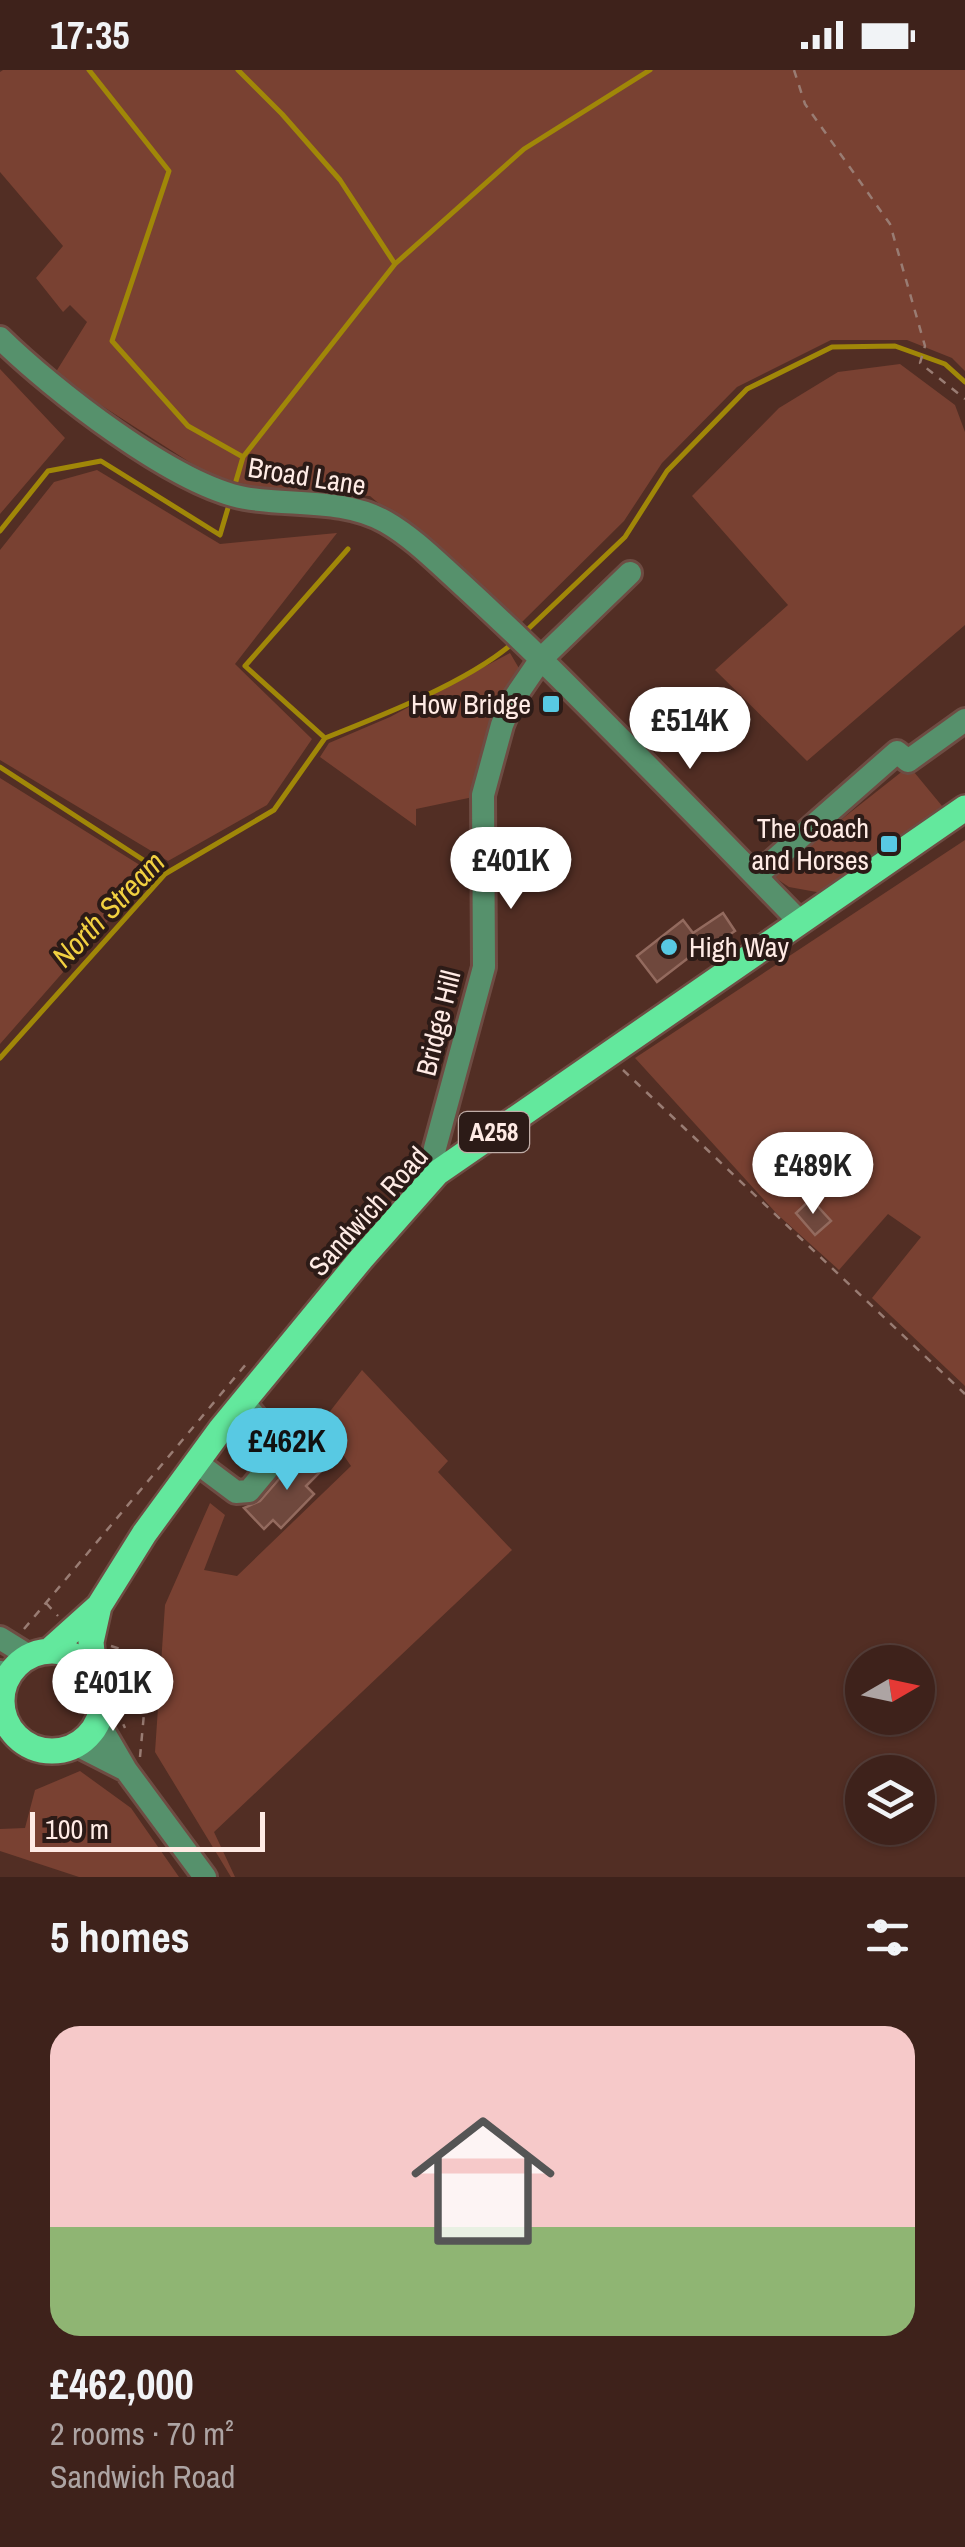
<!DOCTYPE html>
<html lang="en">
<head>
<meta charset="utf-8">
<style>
  body { margin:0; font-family:"Archivo Narrow",sans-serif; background:#492f28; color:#f1f3f6; height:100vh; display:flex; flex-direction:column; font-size:38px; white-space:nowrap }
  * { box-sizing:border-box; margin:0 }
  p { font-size:32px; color:#ada4a3 }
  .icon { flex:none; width:55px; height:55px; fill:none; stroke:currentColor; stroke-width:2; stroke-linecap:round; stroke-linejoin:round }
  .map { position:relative; height:1807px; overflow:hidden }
  .sheet { display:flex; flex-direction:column; background:#3e221b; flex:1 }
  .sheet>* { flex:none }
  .needle { width:65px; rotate:81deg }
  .controls { position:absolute; left:845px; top:1575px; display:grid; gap:20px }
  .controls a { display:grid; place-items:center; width:90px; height:90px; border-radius:50%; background:#3e221b; box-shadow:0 2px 8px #0004,0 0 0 2px #573f3a; font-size:50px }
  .scale { position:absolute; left:30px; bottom:25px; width:235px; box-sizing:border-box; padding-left:10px; border:5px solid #ffebe5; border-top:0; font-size:28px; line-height:35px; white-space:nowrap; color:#ffebe5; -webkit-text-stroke:8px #2c1b17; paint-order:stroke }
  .price { position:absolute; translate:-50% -85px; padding:0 22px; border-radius:35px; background:#fff; color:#222; font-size:32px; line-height:65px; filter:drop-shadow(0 2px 5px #0008) }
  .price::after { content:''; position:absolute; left:50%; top:60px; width:30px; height:22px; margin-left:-15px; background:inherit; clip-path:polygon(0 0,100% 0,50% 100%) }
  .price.on { background:#58c9e3; color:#111 }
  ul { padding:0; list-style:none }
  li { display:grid; align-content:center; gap:20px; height:530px; padding:0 50px }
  li span { display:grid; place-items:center; height:310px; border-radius:30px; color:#555 }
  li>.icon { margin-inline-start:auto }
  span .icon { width:180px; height:180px; fill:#fffc; stroke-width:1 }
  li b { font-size:42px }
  h2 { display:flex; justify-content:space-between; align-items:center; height:120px; padding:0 50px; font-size:42px }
  .status { display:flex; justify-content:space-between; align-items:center; height:70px; padding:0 50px; background:#3e221b; direction:ltr }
  .status svg { height:28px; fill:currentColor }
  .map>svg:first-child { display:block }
  .green { fill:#794132 }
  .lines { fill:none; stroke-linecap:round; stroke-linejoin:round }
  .stream { stroke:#a08708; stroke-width:5 }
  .building { fill:#6f483d; stroke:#936a5e; stroke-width:2.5 }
  .minor-casing { stroke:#6e4c43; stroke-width:28 }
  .major-casing { stroke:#6e4c43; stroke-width:30 }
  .path { stroke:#997c73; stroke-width:2.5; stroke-dasharray:8 8; stroke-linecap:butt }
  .minor { stroke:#56916c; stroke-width:22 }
  .major { stroke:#63e89d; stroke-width:25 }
  .poi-dot { fill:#58c9e3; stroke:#2c1b17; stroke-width:4 }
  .labels { text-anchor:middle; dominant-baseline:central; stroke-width:8; stroke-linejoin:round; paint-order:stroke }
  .shield { fill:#2c1b17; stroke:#c0ada7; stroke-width:2.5 }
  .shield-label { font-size:25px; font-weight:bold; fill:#ffebe5 }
  .street-label { font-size:28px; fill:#ffebe5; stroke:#2c1b17 }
  .poi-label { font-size:28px; fill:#ffebe5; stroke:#2c1b17; text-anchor:end }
  .water-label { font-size:30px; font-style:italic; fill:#f1d041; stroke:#2c1b17 }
</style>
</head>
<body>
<div class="status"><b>17:35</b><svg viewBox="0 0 49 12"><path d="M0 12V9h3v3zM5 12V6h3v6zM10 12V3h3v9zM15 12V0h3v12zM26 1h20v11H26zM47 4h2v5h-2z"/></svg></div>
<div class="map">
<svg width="965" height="1807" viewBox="0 0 965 1807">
  <rect width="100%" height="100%" fill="#522e24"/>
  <!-- green -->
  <path class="green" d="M 3,0 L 965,0 L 965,301 L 952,288 L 907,270 L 831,270 L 737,317 L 662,393 L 624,451 L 520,554 L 370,426 L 266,420 L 208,404 L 54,305 L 87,252 L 70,235 L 63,242 L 36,208 L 63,176 L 0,102 L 0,2 Z
    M 900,294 L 955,335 L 965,362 L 965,555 L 807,691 L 715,600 L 788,535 L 692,426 L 779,338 L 838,302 Z
    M 0,299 L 65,368 L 0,444 Z
    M 97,400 L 220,474 L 337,463 L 235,594 L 312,669 L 267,735 L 168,791 L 0,690 L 0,480 L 54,412 Z
    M 510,583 L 520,600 L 493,646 L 478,726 L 416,739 L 416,756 L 320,687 L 329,673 L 390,647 Z
    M 909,696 L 947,742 L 822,823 L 789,817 L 771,805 Z
    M 0,708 L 151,802 L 0,974 Z
    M 965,770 L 965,1316 L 872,1228 L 921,1167 L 888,1144 L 839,1200 L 777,1144 L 635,988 Z
    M 362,1300 L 448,1391 L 438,1402 L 512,1480 L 214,1762 L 235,1807 L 231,1807 L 155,1682 L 165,1535 L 210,1433 L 225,1445 L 204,1500 L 237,1506 L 351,1396 L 321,1353 Z
    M 80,1701 L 131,1738 L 179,1807 L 79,1807 L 0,1781 L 0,1759 L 25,1758 L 35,1720 Z"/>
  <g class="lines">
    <!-- stream -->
    <path class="stream" d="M 89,0 L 169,101 L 112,271 L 188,356 L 243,387 L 395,194 L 524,79 L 650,0
      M 238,0 L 282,44 L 340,110 L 395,194
      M 236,411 L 243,387
      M 0,461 L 48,401 L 101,391 L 220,465 L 228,438
      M 525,562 L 625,467 L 667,401 L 747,319 L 832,277 L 895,276 L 945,294 L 965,312
      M 325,668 C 381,646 468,612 513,573
      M 325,668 L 245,596 L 348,479
      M 0,697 L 165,804
      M 0,988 L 165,804 L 274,740 L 325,668"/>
  </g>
  <!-- building -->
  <path class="building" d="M 723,843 L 735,861 L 708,879 L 705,875 L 657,912 L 637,886 L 683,850 L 693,863 Z
    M 811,1129 L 831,1151 L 815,1165 L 796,1143 Z
    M 304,1380 L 323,1399 L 306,1416 L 314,1424 L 281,1458 L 273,1450 L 264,1459 L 244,1438 L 260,1431 Z"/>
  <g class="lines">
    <!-- minor casing -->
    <g class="minor-casing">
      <path id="minor" d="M 0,268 C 52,319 174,415 245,428 C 291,436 344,428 386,452 C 412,467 434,489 456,509 C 492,542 527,575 561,609 C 641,689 721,770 800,852
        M 756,806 L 897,682 L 908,691 L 965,650
        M 437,1103 L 433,1092 L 435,1078 L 484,897 L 483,725 L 502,655 L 511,633 L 541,589 L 630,503
        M 196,1392 L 236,1422 L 249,1421 L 278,1386 L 279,1375 L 243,1332
        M 0,1568 L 29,1586
        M 0,1602 L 6,1610
        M 98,1652 L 126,1700 L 205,1807
        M 77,1675 L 126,1700"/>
    </g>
    <!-- major casing -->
    <g class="major-casing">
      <path id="major" d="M 50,1580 L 99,1536
        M2 1631a50 50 0 1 1 100 0a50 50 0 1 1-100 0Z
        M 94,1602 L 91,1572 L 99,1536 L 144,1464 L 221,1359 L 361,1189 L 437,1103 L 965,738"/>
    </g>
    <!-- path -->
    <path class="path" d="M 794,0 L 805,34 L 890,154 L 925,276 L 920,293 L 965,329
      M 623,1000 L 965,1324
      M 46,1533 L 58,1546
      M 24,1559 L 247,1293
      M 111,1576 L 147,1588
      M 112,1608 L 118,1643 L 125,1658
      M 140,1687 L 150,1578"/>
    <!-- minor -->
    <use href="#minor" class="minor"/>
    <!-- major -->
    <use href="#major" class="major"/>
  </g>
  <!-- markers -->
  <g class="poi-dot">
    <rect x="541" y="624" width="20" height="20" rx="5"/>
    <rect x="879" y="764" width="20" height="20" rx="5"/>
    <circle cx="669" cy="877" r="10"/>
  </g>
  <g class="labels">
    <!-- shield labels -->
    <rect class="shield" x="459" y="1042" width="70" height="40" rx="8"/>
    <g class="shield-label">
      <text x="494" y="1062">A258</text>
    </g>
    <!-- street labels -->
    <g class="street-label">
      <text transform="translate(307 406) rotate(9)">Broad Lane</text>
      <text transform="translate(438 953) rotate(-76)">Bridge Hill</text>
      <text transform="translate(368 1141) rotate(-48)">Sandwich Road</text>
    </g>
    <!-- poi labels -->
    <g class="poi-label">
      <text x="531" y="634">How Bridge</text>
      <text x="869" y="758">The Coach<tspan x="869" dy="32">and Horses</tspan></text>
      <text x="689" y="877" text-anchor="start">High Way</text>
    </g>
    <!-- water labels -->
    <g class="water-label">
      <text transform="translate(108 839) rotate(-46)">North Stream</text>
    </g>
  </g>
</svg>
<div class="controls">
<a><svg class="needle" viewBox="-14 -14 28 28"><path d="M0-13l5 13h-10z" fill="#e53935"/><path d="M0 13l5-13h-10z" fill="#ada4a3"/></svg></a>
<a><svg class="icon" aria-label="layers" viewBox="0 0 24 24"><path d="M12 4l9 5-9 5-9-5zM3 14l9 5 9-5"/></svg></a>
</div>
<div class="scale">100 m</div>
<b class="price" style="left:690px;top:702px">£514K</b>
<b class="price" style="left:511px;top:842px">£401K</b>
<b class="price" style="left:813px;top:1147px">£489K</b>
<b class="price on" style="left:287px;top:1423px">£462K</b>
<b class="price" style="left:113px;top:1664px">£401K</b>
</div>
<section class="sheet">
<h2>5 homes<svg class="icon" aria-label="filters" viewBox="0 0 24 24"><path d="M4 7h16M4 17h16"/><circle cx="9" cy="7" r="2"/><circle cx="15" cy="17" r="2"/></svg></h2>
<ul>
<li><span style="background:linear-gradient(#f6c9c9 65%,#8fb573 0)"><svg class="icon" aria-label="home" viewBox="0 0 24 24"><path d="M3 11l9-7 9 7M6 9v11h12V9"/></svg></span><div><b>£462,000</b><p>2 rooms · 70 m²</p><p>Sandwich Road</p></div></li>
</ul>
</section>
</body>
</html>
